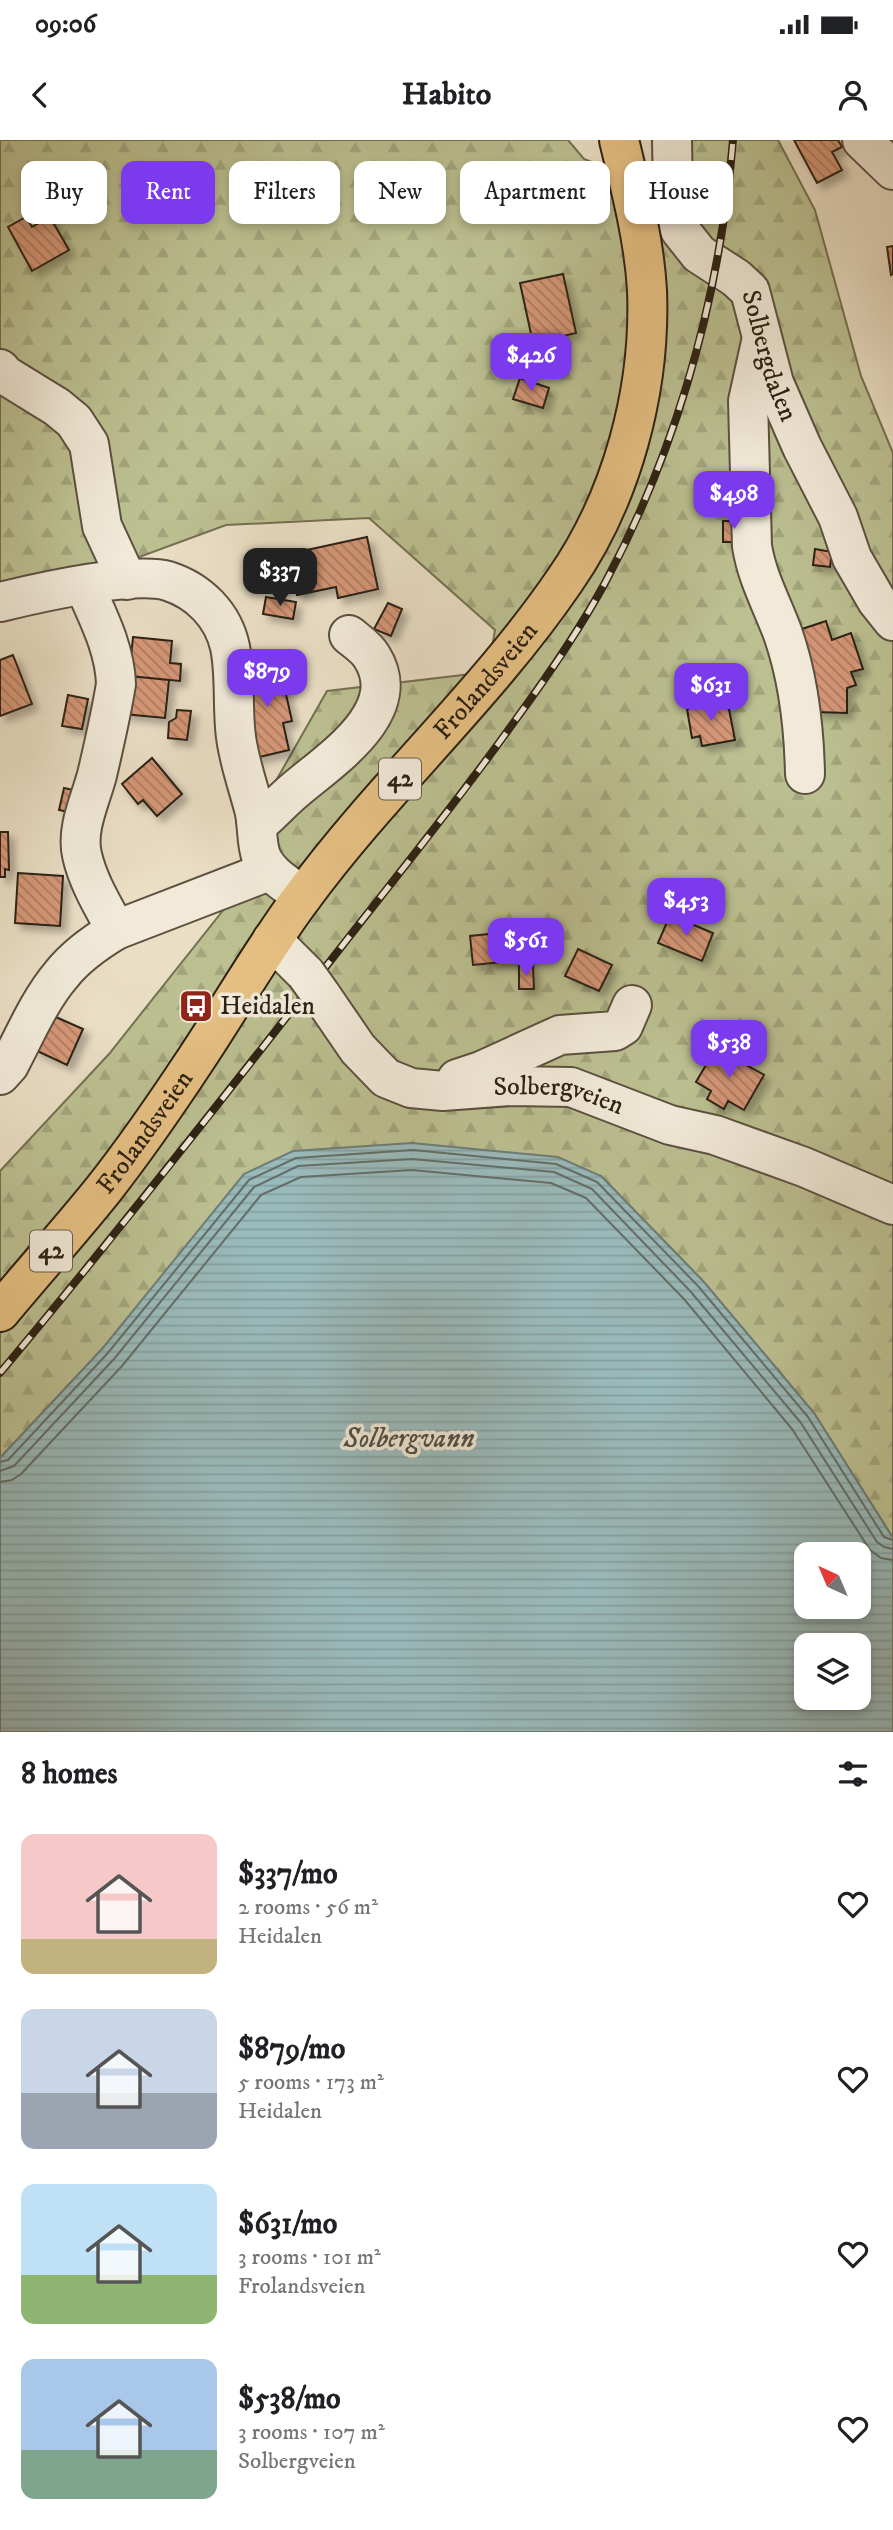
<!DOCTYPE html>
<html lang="en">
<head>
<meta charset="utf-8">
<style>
  body { margin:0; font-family:"IM FELL DW Pica",serif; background:#f2f2f2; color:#202124; height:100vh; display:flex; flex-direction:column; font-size:26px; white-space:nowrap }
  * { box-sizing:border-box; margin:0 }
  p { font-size:23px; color:#757577 }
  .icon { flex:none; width:38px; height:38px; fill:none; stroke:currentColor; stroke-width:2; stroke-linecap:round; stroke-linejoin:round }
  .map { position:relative; height:1592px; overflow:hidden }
  .sheet { display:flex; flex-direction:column; background:#fff; flex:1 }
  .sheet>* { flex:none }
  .banner { position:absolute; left:21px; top:21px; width:852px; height:63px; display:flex; gap:14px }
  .needle { width:46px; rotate:316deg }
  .tools { position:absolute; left:794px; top:1402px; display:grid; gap:14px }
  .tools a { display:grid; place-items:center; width:77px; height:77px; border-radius:14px; background:#fff; box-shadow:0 4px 10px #0003; font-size:35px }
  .price { position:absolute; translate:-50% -60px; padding:0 16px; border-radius:14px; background:#7c3aed; color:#fff; font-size:23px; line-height:46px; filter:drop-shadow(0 2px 4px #0008) }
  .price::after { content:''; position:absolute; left:50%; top:42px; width:21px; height:16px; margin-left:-10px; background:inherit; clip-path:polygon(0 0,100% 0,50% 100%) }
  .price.current { background:#222; color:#fff }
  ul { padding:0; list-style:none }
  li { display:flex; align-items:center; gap:21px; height:175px; padding:0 21px }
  li span { display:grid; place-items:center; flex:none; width:196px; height:140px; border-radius:14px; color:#555 }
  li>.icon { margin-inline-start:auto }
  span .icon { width:84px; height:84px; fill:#fffc; stroke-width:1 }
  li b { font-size:30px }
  h2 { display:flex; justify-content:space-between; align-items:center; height:84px; padding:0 21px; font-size:30px }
  .tag { padding:0 24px; border-radius:14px; background:#fff; box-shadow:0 4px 10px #0003; font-size:24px; line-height:63px }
  .tag.current { background:#7c3aed; color:#fff }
  .status { display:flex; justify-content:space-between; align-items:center; height:49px; padding:0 35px; background:#fff; direction:ltr }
  .status svg { height:19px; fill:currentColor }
  header { display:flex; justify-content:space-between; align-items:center; height:91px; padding:0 21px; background:#fff; font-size:32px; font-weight:700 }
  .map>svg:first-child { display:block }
  .forest { fill:url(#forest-firs); stroke:#747052; stroke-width:2 }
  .water { fill:url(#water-rules); stroke:#6e7d78; stroke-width:2; fill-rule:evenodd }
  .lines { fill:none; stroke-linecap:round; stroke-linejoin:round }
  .shore { stroke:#636e68; stroke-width:2 }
  .building { fill:url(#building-back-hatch); stroke:#2c2113; stroke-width:2; filter:url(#shadow) }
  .minor-casing { stroke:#5c5040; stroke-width:42 }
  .major-casing { stroke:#2c2113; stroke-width:42 }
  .minor { stroke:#f1ead9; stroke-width:38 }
  .major { stroke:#e5bf82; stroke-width:38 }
  .rail-casing { stroke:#2c2113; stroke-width:8 }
  .rail { stroke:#f1ead9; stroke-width:5; stroke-dasharray:16; stroke-linecap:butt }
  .minor-bridge-casing { stroke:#5c5040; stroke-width:42; stroke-linecap:butt }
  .minor-bridge { stroke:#f1ead9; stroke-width:38 }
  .labels { text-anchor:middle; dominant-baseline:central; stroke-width:7; stroke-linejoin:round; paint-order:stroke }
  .shield { fill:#f1ead9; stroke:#675d4e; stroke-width:2 }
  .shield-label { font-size:24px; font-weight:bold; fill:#2c2113 }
  .street-label { font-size:26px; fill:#2c2113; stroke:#f1ead9 }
  .poi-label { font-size:26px; fill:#2c2113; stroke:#f1ead9; text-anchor:start }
  .water-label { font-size:28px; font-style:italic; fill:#4d4f46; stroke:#f1ead9 }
</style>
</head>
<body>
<div class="status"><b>09:06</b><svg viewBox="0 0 49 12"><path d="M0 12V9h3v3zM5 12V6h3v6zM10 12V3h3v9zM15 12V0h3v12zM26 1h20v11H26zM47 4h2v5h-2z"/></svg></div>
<header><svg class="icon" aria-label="back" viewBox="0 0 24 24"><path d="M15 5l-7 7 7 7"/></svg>Habito<svg class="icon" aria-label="person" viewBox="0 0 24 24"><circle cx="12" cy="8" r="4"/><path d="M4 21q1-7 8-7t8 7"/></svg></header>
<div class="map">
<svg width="893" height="1592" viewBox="0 0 893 1592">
  <defs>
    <pattern id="forest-firs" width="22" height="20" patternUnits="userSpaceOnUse" patternTransform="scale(1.75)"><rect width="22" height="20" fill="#bcc091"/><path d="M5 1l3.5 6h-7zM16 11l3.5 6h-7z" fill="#a2a57c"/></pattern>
    <pattern id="water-rules" width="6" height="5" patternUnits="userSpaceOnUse" patternTransform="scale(1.75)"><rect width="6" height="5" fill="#9abbbc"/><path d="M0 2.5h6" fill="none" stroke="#85a0a1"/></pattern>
    <pattern id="building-back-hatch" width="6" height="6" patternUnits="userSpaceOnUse" patternTransform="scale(1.75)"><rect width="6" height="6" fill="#d49676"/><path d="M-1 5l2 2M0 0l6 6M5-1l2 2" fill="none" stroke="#ac7a60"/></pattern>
    <filter id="shadow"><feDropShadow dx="6" dy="6" stdDeviation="3.5" flood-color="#0004"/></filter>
  </defs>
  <rect width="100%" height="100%" fill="#eadec5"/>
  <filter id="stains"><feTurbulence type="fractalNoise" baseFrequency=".00286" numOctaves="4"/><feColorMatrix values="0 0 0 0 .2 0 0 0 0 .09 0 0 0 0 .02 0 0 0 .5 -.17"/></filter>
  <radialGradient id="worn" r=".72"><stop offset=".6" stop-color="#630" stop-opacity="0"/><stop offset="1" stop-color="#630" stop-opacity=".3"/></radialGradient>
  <!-- forest -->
  <path class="forest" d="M 0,0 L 568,0 L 584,19 L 644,43 L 680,0 L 778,0 L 815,70 L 861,236 L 893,313 L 893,1398 L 814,1273 L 703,1141 L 601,1036 L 102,1209 L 0,1318 L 0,1031 L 109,914 L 236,754 L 265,660 L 327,551 L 488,532 L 495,490 L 369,378 L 226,385 L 66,444 L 0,460 Z"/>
  <!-- water -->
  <path class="water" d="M 412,1003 L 558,1017 L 601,1036 L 703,1141 L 814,1273 L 893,1398 L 893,1592 L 0,1592 L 0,1318 L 102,1209 L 244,1034 L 293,1011 ZM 807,1414 L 859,1414 L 859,1466 L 807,1466 ZM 807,1505 L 859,1505 L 859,1558 L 807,1558 Z"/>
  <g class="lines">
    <!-- shore -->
    <path class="shore" d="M 0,1322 L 8,1320 L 107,1214 L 249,1040 L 296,1018 L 413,1010 L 556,1024 L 597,1042 L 698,1146 L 808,1277 L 884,1397 L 893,1400
      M 0,1331 L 14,1326 L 114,1219 L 254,1047 L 298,1026 L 412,1019 L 554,1032 L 592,1049 L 691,1152 L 801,1283 L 877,1402 L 884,1407 L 893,1409
      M 0,1342 L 12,1340 L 21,1334 L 122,1226 L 261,1055 L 301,1037 L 412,1030 L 551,1043 L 586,1058 L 684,1159 L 792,1289 L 870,1410 L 881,1418 L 893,1420"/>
  </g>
  <!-- building -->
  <path class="building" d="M 794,0 L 838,0 L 842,7 L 832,12 L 842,30 L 817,43 Z
    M 26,77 L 32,87 L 50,77 L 69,110 L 32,131 L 8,87 Z
    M 893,106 L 893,134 L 891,135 L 887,107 Z
    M 563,134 L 576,193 L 533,203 L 520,143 Z
    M 520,238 L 549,248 L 543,268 L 513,259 Z
    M 723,381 L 744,381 L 744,402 L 723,402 Z
    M 367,397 L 378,449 L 338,458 L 336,447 L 297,455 L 288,414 Z
    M 815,409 L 832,412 L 830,427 L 813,425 Z
    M 266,457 L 296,462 L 293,479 L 263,474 Z
    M 388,463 L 402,469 L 391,496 L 374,489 Z
    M 826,481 L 832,500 L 851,493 L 863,529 L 851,532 L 856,545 L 847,548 L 847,573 L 816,572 L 793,492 Z
    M 133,497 L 172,501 L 170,523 L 181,524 L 180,541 L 129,536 Z
    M 13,515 L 32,564 L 0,576 L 0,520 Z
    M 279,523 L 292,581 L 283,583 L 289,610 L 255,618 L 243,531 Z
    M 129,536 L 169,540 L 165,578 L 124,574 Z
    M 68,555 L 88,559 L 82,589 L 62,586 Z
    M 727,559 L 735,600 L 702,606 L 700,596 L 692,598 L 687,569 L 695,567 L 694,565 Z
    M 177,570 L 191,571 L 187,600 L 168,598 L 169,582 L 176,578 Z
    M 152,618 L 182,654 L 157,676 L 143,660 L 138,664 L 122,644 Z
    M 64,648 L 78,651 L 73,673 L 59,670 Z
    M 0,692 L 8,692 L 9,730 L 5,729 L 5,737 L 0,737 Z
    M 18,733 L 63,736 L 60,786 L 15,783 Z
    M 670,775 L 713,793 L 702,821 L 658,803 Z
    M 529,790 L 532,819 L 473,825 L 470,796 Z
    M 578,809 L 612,825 L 599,851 L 565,836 Z
    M 519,826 L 533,826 L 534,849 L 519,849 Z
    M 49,874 L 83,889 L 67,925 L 33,909 Z
    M 716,908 L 764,935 L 744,970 L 728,961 L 724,969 L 707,959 L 711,951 L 696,942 Z"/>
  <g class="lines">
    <!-- minor casing -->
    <g class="minor-casing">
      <g id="minor">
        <path id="s1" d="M 672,0 L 673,52 L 680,90 L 699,114 L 736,138 L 750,151 L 774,243 L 802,307 L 838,377 L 852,418 L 877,461 L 893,481"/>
        <path d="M 862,0 L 893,30"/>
        <path d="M 761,202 L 748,261 L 752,406 C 757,438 772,464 783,494 C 799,540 804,586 805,634"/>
        <path d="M 0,229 L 5,235 L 57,267 L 74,281 L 89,304 L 102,386 L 127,440"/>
        <path d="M 84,445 C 98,477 115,509 116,544 C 111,575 104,605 97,635 C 90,661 76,689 82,715 C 88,742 103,766 116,790"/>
        <path d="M 0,462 C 37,453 133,431 168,441 C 199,451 223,475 230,507 C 236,536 232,568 236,597 C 239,621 248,646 254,669 C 258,684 256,702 261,716 C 268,734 288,745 303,756"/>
        <path d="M 256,679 L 264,679 C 274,670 284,659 295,650 C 330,620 406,572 372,517 C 367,508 356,501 349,495"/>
        <path d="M 272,800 L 306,834"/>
        <path id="s2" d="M 321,855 L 358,909 L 386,938 L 411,948 L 443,951 L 511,946 L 571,947 L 670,985 L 715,995 L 804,1027 L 893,1065"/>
        <path d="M 0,935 L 9,925 C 25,895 39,861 61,835 C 75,817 96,802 116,790 L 269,731"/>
        <path d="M 457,939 L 481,931 L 560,895 L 615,891 L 623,886 L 632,865"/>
      </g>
    </g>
    <!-- major casing -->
    <g class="major-casing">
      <g id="major">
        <path id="s3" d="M 0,1172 C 34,1131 70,1091 103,1050 C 136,1008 167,963 196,919 C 232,865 264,808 303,756 C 384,646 488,553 565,440 C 622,358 651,250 647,150 C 644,99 631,50 619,0"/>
      </g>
    </g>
    <!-- minor -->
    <use href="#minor" class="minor"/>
    <!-- major -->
    <use href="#major" class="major"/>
    <!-- rail casing -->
    <g class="rail-casing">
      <path id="rail" d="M 0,1233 C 115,1096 225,956 335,815 C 395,738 457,662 514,582 C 547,537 579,491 606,441 C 679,304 720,154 733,0"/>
    </g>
    <!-- rail -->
    <use href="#rail" class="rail"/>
    <!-- minor-bridge casing -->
    <g class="minor-bridge-casing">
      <path id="minor-bridge" d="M 306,834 L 321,855"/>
    </g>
    <!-- minor-bridge -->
    <use href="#minor-bridge" class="minor-bridge"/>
  </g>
  <!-- icons -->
  <defs>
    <g id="bus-square" transform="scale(1.75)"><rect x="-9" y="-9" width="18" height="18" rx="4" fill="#8f2418" stroke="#f1ead9"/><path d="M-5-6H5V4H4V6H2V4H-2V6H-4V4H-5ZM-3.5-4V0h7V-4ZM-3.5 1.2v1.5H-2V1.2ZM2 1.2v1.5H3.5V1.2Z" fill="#fff"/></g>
  </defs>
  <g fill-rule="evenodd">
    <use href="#bus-square" x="196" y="866"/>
  </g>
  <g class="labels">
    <!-- shield labels -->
    <g class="shield">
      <rect x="379" y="618.5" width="42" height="41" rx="5"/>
      <rect x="30" y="1090.5" width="42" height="41" rx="5"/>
    </g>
    <g class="shield-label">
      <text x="400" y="639">42</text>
      <text x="51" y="1111">42</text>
    </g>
    <!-- street labels -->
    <g class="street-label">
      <text stroke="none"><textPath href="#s1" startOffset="252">Solbergdalen</textPath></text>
      <text stroke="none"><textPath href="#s3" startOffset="798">Frolandsveien</textPath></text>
      <text stroke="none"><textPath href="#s2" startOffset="282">Solbergveien</textPath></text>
      <text stroke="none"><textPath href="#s3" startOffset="231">Frolandsveien</textPath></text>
    </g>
    <!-- poi labels -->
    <g class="poi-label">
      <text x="220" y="866">Heidalen</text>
    </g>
    <!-- water labels -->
    <g class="water-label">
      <text x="409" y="1298">Solbergvann</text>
    </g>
  </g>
  <rect width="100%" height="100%" filter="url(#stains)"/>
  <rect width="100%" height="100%" fill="url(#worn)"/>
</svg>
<div class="tools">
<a><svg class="needle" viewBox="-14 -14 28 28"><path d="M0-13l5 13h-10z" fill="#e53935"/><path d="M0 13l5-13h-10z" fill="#757577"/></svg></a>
<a><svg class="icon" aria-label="layers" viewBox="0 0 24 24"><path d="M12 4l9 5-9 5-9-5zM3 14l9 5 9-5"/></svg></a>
</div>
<b class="price" style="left:531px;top:253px">$426</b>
<b class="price" style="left:734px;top:391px">$498</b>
<b class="price current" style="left:280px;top:468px">$337</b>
<b class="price" style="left:267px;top:569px">$879</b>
<b class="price" style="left:711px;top:583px">$631</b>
<b class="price" style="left:686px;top:798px">$453</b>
<b class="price" style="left:526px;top:838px">$561</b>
<b class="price" style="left:729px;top:940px">$538</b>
<div class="banner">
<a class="tag">Buy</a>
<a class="tag current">Rent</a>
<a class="tag">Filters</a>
<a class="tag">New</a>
<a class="tag">Apartment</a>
<a class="tag">House</a>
</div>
</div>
<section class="sheet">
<h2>8 homes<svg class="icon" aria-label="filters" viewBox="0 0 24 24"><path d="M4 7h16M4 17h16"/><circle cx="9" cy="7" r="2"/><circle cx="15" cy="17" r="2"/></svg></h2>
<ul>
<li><span style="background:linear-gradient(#f6c9c9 75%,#c2b280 0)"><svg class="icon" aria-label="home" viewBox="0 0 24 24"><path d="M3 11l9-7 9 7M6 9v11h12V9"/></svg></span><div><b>$337/mo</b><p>2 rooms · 56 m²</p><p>Heidalen</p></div><svg class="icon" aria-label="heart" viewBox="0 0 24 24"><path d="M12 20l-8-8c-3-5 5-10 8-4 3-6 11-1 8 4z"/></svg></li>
<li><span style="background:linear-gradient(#c9d6e8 60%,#9aa5b1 0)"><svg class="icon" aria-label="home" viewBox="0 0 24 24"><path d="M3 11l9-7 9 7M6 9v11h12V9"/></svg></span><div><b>$879/mo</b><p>5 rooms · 173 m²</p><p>Heidalen</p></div><svg class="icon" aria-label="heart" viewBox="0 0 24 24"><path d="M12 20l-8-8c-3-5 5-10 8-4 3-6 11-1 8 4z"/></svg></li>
<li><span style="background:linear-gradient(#bfe0f5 65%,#8fb573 0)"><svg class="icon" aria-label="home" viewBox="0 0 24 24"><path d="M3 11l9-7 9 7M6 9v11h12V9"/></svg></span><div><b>$631/mo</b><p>3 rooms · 101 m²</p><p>Frolandsveien</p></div><svg class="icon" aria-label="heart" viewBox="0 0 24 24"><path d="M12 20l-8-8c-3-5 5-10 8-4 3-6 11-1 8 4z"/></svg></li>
<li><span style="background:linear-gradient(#a9c7e8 65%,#7fa58c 0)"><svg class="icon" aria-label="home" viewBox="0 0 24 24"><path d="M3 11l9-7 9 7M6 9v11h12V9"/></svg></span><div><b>$538/mo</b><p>3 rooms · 107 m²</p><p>Solbergveien</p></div><svg class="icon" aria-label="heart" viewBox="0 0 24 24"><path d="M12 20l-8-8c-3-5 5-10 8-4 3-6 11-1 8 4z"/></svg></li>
</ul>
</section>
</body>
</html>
